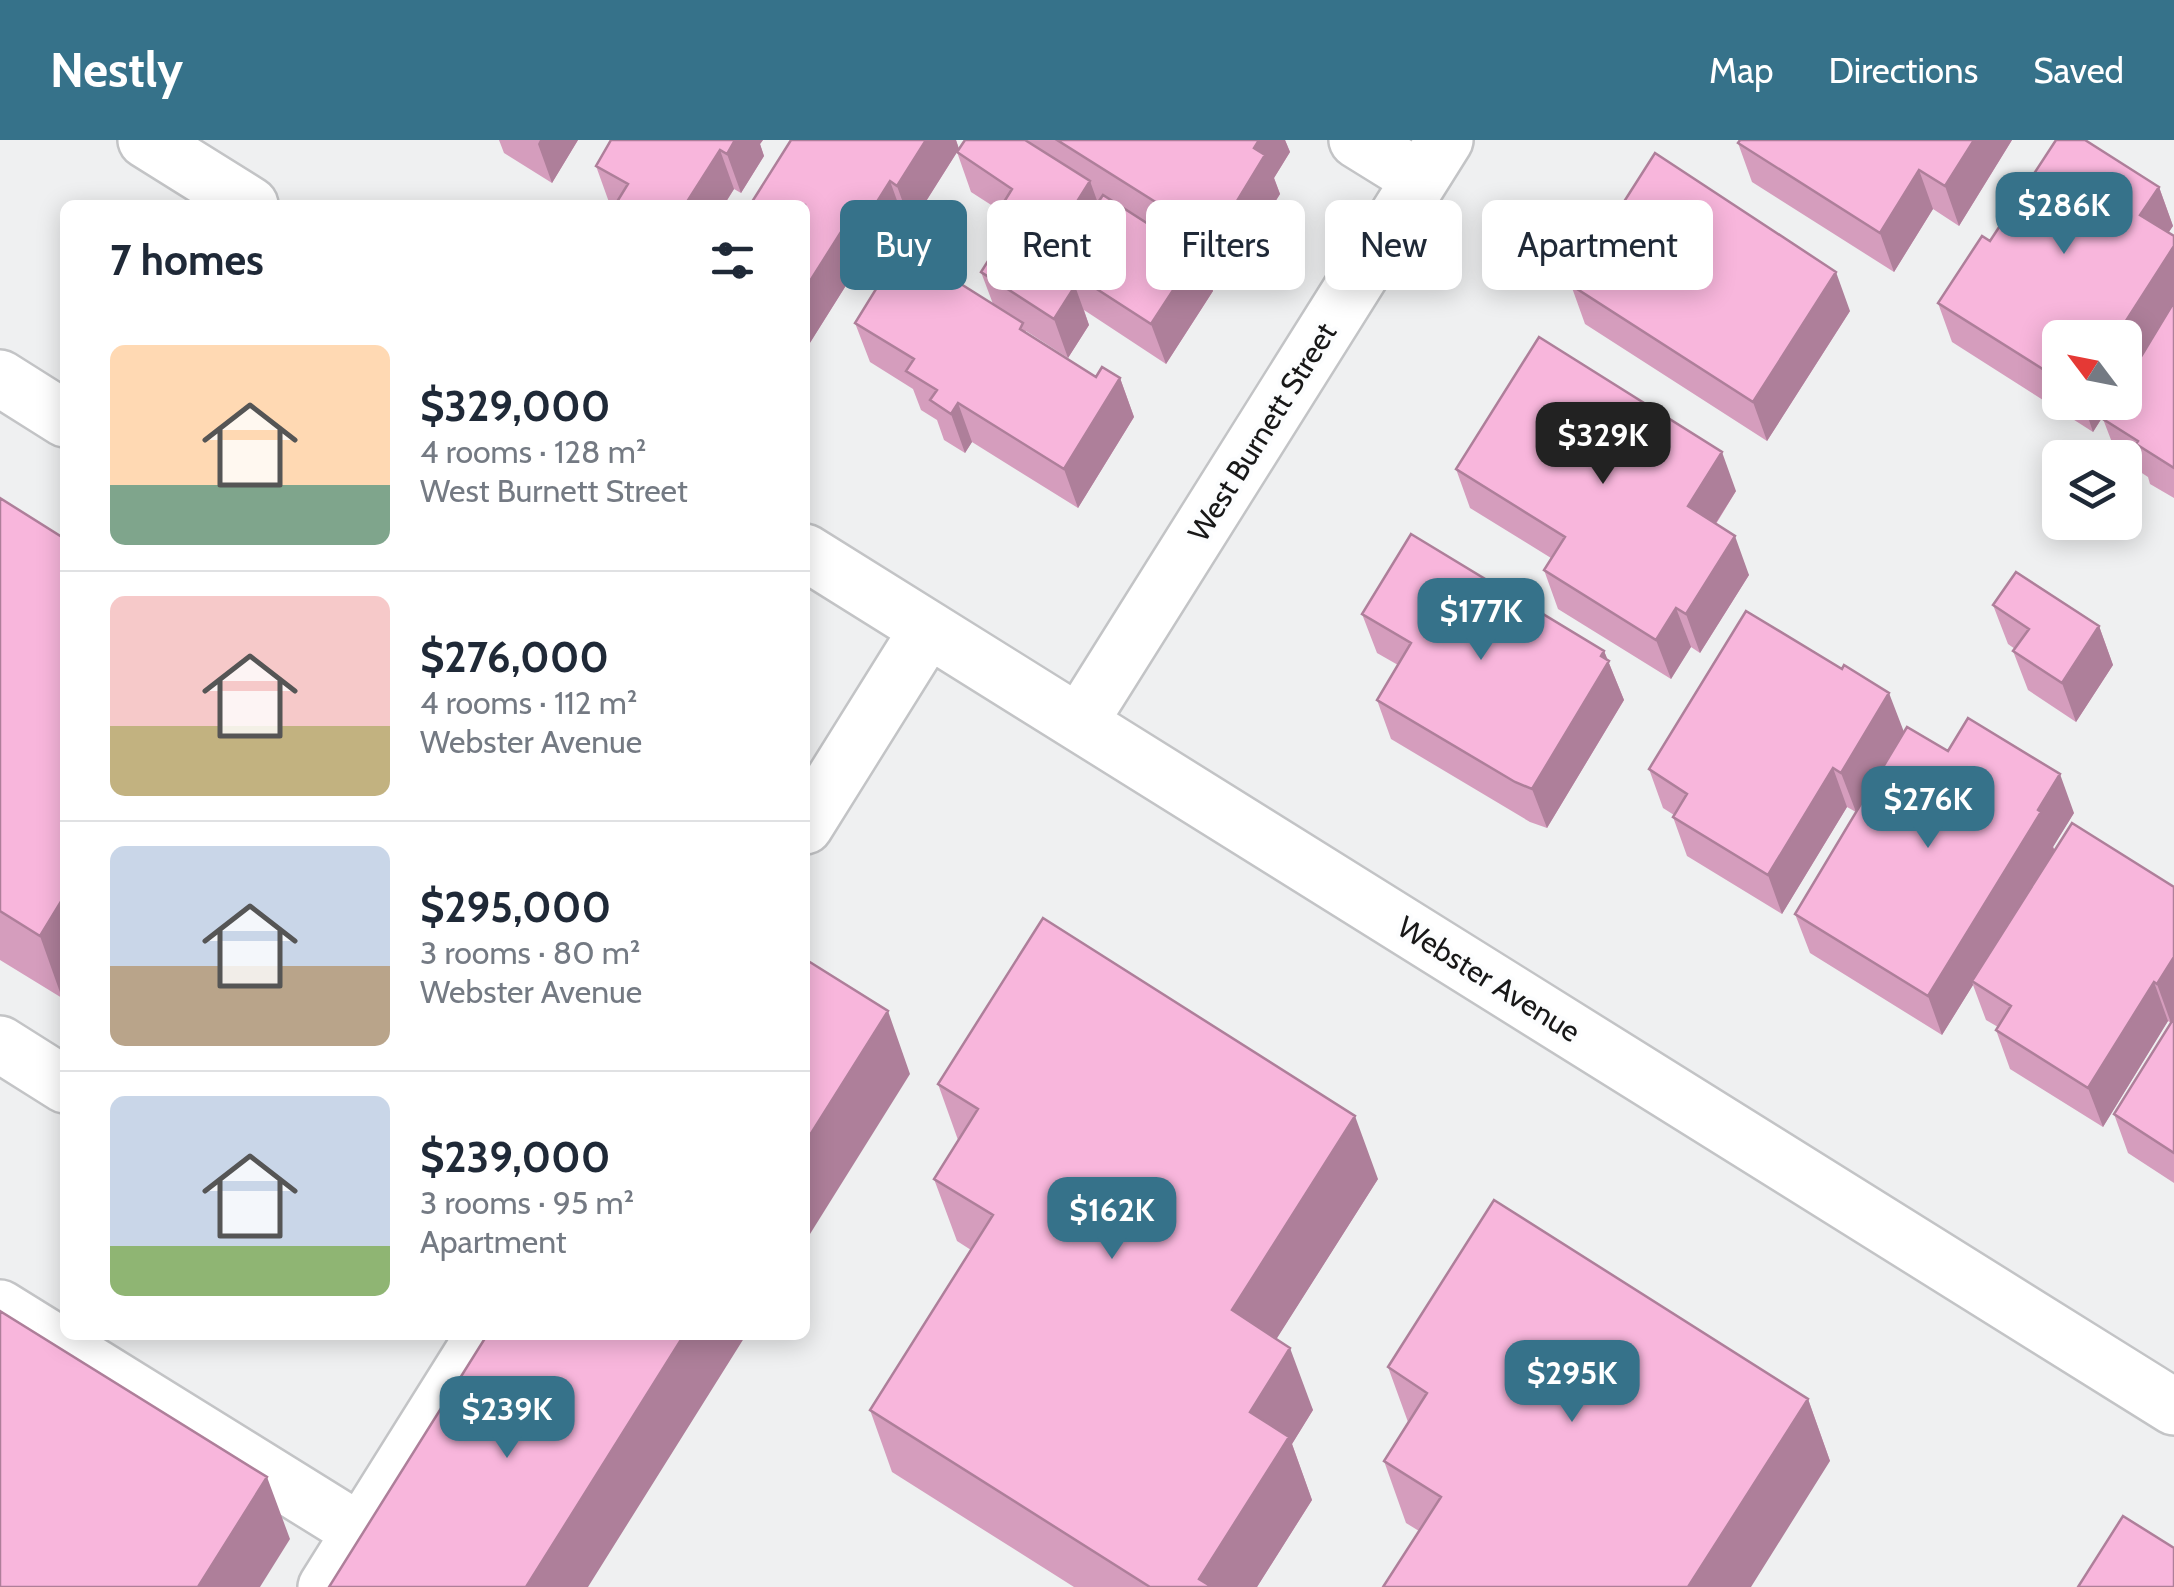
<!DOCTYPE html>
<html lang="en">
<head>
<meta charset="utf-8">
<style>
  body { margin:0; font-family:Cabin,sans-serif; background:#f6f6f7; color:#1f2937; height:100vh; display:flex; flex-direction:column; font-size:38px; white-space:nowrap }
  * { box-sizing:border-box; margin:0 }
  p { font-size:32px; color:#747a83 }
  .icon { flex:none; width:55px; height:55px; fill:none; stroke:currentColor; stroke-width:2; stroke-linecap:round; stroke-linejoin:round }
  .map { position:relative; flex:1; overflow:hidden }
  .side { position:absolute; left:60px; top:60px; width:750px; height:1140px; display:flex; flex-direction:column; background:#fff; border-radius:15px; box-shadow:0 5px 25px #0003 }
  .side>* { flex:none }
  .hud { position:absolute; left:840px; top:60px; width:950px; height:90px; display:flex; gap:20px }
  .needle { width:65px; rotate:302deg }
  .buttons { position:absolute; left:2042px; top:180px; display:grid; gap:20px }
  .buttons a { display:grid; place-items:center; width:100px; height:100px; border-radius:15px; background:#fff; box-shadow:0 5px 25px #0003; font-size:50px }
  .price { position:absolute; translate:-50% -85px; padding:0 22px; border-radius:20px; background:#36728a; color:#fff; font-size:32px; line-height:65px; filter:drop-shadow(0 2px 5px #0008) }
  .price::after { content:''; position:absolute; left:50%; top:60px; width:30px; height:22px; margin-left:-15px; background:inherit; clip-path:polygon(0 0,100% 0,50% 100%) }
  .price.on { background:#222; color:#fff }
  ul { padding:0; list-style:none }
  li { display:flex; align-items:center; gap:30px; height:250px; padding:0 50px }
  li+li { border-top:2px solid #e0e1e3 }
  li span { display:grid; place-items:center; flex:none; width:280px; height:200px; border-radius:15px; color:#555 }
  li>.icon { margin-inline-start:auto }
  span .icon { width:120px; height:120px; fill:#fffc; stroke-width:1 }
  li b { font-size:42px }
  h2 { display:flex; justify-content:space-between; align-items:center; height:120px; padding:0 50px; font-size:42px }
  .pill { padding:0 35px; border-radius:15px; background:#fff; box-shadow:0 5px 25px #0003; font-size:35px; line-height:90px }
  .pill.on { background:#36728a; color:#fff }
  header { display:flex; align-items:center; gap:60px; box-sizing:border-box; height:140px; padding:0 50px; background:#36728a; color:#fff }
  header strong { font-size:48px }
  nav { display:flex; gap:55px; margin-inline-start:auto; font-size:35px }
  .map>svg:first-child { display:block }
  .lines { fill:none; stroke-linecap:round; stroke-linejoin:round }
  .minor-casing { stroke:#c3c4c6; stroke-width:60 }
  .minor { stroke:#fff; stroke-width:55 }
  .wall { fill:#d59dbd }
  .shaded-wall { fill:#ae7f9a }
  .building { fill:#f8b6dc; stroke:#ae7f9a; stroke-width:2.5 }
  .labels { text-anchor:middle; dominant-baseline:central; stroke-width:8; stroke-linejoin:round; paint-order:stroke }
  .street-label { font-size:30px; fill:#181818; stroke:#fcfdfe }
</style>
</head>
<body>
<header>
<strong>Nestly</strong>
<nav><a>Map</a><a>Directions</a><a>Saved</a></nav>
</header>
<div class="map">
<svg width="2174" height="1447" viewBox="0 0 2174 1447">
  <rect width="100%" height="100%" fill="#eff0f1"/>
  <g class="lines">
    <!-- minor casing -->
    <g class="minor-casing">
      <path id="minor" d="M 146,0 L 250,65
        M 1357,0 L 1420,39
        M 0,238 L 65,279
        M 805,412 L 2174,1267
        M 1079,583 L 1445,0
        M 805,686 L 928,489
        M 0,904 L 65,945
        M 0,1168 L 361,1392
        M 326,1447 L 484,1195"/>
    </g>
    <!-- minor -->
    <use href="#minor" class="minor"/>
  </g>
  <!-- wall -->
  <path class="wall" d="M 499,0 L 578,0 L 552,43 L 504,13 Z
    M 611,0 L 763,0 L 760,4 L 764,16 L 741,53 L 734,49 L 724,65 L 610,65 L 596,26 Z
    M 791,0 L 956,0 L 959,9 L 911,85 L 904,80 L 885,112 L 872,104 L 808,206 L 805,204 L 805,65 Z
    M 965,0 L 1285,0 L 1290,12 L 1274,38 L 1280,54 L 1248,105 L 1242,102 L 1222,134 L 1202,121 L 1213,151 L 1166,224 L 1084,170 L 1089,185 L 1068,218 L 1026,191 L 1026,193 L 1096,237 L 1120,238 L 1134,277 L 1078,368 L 972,302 L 965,313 L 944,300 L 937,280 L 921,270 L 913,249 L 870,222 L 855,183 L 993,164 L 981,132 L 1007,91 L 999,70 L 971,52 L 957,12 Z
    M 1740,0 L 2012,0 L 1959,86 L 1933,69 L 1894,132 L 1752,42 L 1738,3 Z
    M 2159,47 L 2173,86 L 2168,93 L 2174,96 L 2174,358 L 2150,344 L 2148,337 L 2125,322 L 2125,318 L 2118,318 L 2103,279 L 2125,262 L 2060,198 L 2060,262 L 2112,262 L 2093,292 L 1952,202 L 1938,163 L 1990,101 Z
    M 1571,145 L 1850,171 L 1767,301 L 1585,184 Z
    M 1456,329 L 1736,351 L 1716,384 L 1749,435 L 1700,513 L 1691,507 L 1671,539 L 1558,469 L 1544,430 L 1551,418 L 1470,368 Z
    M 0,358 L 65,399 L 65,854 L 62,858 L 0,820 Z
    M 1993,465 L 2099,486 L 2113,525 L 2076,582 L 2028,550 L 2013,511 L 2015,509 L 2008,504 Z
    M 1362,474 L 1604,511 L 1624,560 L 1547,688 L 1530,682 L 1391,599 L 1377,560 L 1398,525 L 1377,513 Z
    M 1904,592 L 1856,672 L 1847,667 L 1782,774 L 1687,716 L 1673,677 L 1674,675 L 1663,668 L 1649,629 Z
    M 1948,611 L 2074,673 L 2053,707 L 2055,710 L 2174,747 L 2171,883 L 2168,881 L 2103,987 L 2010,929 L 1996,890 L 1998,887 L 1986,880 L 1973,845 L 1942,895 L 1810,813 L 1795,774 Z
    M 2174,878 L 2174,1043 L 2128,1013 L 2114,974 Z
    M 938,944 L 1378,1039 L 1276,1199 L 1313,1270 L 1292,1304 L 1312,1360 L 1257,1447 L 1074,1447 L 892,1332 L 870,1270 L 971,1110 L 957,1101 L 934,1039 L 958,1000 Z
    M 1388,1227 L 1808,1259 L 1830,1321 L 1419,1391 L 1406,1383 L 1384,1321 L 1408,1282 Z"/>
  <!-- shaded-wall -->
  <path class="shaded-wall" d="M 540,0 L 578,0 L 552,43 L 538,4 Z
    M 735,0 L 763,0 L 760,4 L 764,16 L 741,53 L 727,14 Z
    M 926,0 L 956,0 L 959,9 L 911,85 L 897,46 Z
    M 1259,0 L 1285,0 L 1290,12 L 1274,38 L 1280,54 L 1248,105 L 1234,66 L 1254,8 Z
    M 1974,0 L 2012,0 L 1959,86 L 1945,46 Z
    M 720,10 L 734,49 L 724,65 L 685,65 Z
    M 1919,30 L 1933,69 L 1894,132 L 1880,93 Z
    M 890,41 L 904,80 L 885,112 L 870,73 Z
    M 1090,41 L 1104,80 L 1072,132 L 1054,98 Z
    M 2159,47 L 2173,86 L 2154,114 L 2140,75 Z
    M 1228,62 L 1242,102 L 1222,134 L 1208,95 Z
    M 858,65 L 872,104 L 808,206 L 805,198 L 805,149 Z
    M 2174,106 L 2174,167 L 2125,243 L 2125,198 L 2115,198 Z
    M 1198,112 L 1213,151 L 1166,224 L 1151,184 Z
    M 1044,115 L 1058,154 L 1037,123 Z
    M 1836,132 L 1850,171 L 1767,301 L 1753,262 Z
    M 1075,146 L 1089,185 L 1068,218 L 1054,179 Z
    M 1120,238 L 1134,277 L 1078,368 L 1064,329 Z
    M 2083,262 L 2112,262 L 2093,292 Z
    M 958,263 L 972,302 L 965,313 L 951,274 Z
    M 1722,312 L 1736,351 L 1702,405 L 1688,366 Z
    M 1735,396 L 1749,435 L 1700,513 L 1686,474 Z
    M 1676,468 L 1691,507 L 1671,539 L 1656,500 Z
    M 2099,486 L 2113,525 L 2076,582 L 2062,543 Z
    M 1604,511 L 1624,560 L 1547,688 L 1532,649 Z
    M 1889,553 L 1904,592 L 1856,672 L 1841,633 Z
    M 1833,628 L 1847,667 L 1782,774 L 1768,735 Z
    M 2060,634 L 2074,673 L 2053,707 L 2055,712 L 1972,841 L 1973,845 L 1942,895 L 1928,856 Z
    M 65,755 L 65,854 L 62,858 L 40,796 Z
    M 2174,817 L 2174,878 L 2171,883 L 2157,844 Z
    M 2154,842 L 2168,881 L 2103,987 L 2088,948 Z
    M 888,871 L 910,934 L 805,1102 L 805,1003 Z
    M 1355,976 L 1378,1039 L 1255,1233 L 1232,1170 Z
    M 684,1195 L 746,1195 L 588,1447 L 526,1447 Z
    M 1290,1208 L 1313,1270 L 1292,1304 L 1312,1360 L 1257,1447 L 1202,1447 L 1199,1439 L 1250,1272 Z
    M 1808,1259 L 1830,1321 L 1751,1447 L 1688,1447 Z
    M 267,1337 L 290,1399 L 260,1447 L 198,1447 Z"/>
  <!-- building -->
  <path class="building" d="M 611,0 L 735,0 L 727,14 L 720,10 L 685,65 L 615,65 L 628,44 L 596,26 Z
    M 791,0 L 926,0 L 897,46 L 890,41 L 870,73 L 858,65 L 805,149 L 805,65 L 750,65 Z
    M 965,0 L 1025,0 L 1090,41 L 1054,98 L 1068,107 L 1103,55 L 1178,103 L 1180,100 L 1198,112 L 1151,184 L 1044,115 L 1037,123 L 1075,146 L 1054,179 L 981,132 L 1012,83 L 1017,87 L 1020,83 L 999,70 L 1012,49 L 957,12 Z
    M 1057,0 L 1259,0 L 1254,8 L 1265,15 L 1234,66 L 1228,62 L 1208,95 Z
    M 1740,0 L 1974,0 L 1945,46 L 1919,30 L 1880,93 L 1738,3 Z
    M 2056,0 L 2085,0 L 2159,47 L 2140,75 L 2174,96 L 2174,106 L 2115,198 L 2060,198 L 2060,240 L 1938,163 L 1982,96 L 1990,101 Z
    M 1655,13 L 1836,132 L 1753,262 L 1571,145 Z
    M 902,107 L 1023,183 L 1020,189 L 1096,237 L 1102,227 L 1120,238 L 1064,329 L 958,263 L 951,274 L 930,260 L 937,250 L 906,231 L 914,219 L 855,183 Z
    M 2174,162 L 2174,328 L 2136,304 L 2138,301 L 2103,279 L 2113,262 L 2125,262 L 2125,243 Z
    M 1539,197 L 1722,312 L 1688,366 L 1735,396 L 1686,474 L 1676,468 L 1656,500 L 1544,430 L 1565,397 L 1456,329 Z
    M 0,358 L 65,399 L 65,755 L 40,796 L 0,771 Z
    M 1411,394 L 1604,511 L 1601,516 L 1609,521 L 1532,649 L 1515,642 L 1377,560 L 1411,503 L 1362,474 Z
    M 2016,432 L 2099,486 L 2062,543 L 2013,511 L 2029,489 L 1993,465 Z
    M 1746,471 L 1842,529 L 1844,525 L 1889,553 L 1841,633 L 1833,628 L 1768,735 L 1673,677 L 1687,654 L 1649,629 Z
    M 1968,578 L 2060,634 L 2038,670 L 2041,672 L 1928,856 L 1795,774 L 1907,587 L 1948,611 Z
    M 2072,683 L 2174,747 L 2174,817 L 2157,844 L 2154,842 L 2088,948 L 1996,890 L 2011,866 L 1972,841 Z
    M 1043,778 L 1355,976 L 1232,1170 L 1290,1208 L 1250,1272 L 1289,1297 L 1199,1439 L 1212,1447 L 1150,1447 L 870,1270 L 993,1075 L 934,1039 L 978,969 L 938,944 Z
    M 805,819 L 888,871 L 805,1003 Z
    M 2174,878 L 2174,1013 L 2114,974 Z
    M 1494,1060 L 1808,1259 L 1688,1447 L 1383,1447 L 1441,1357 L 1384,1321 L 1427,1253 L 1388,1227 Z
    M 0,1171 L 267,1337 L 198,1447 L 0,1447 Z
    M 487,1195 L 684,1195 L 526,1447 L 329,1447 Z
    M 2123,1376 L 2174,1408 L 2174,1447 L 2078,1447 Z"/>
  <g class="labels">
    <!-- street labels -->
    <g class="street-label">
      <text transform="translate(1262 292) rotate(-58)">West Burnett Street</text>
      <text transform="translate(1489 839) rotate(32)">Webster Avenue</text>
    </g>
  </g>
</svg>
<div class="buttons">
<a><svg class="needle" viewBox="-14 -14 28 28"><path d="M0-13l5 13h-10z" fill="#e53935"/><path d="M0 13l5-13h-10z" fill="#747a83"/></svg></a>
<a><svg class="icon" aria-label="layers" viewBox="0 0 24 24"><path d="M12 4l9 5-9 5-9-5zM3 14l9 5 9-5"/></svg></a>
</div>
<b class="price" style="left:2064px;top:117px">$286K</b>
<b class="price on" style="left:1603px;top:347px">$329K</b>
<b class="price" style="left:1481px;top:523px">$177K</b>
<b class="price" style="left:1928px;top:711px">$276K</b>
<b class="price" style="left:1112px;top:1122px">$162K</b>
<b class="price" style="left:1572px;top:1285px">$295K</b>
<b class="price" style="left:507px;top:1321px">$239K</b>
<div class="hud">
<a class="pill on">Buy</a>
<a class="pill">Rent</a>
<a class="pill">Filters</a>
<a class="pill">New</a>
<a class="pill">Apartment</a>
</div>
<section class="side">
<h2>7 homes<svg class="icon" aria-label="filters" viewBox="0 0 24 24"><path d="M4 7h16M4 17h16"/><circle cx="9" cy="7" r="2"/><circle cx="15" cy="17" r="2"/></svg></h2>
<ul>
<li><span style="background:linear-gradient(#ffd9b3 70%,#7fa58c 0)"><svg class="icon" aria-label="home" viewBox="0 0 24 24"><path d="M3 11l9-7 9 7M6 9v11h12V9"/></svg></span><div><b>$329,000</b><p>4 rooms · 128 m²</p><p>West Burnett Street</p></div></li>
<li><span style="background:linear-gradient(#f6c9c9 65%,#c2b280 0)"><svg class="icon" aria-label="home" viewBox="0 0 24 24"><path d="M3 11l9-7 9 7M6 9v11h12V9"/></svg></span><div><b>$276,000</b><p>4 rooms · 112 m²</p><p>Webster Avenue</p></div></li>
<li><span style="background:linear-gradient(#c9d6e8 60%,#b9a48a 0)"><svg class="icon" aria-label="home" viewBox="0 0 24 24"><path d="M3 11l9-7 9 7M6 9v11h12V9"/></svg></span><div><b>$295,000</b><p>3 rooms · 80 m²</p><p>Webster Avenue</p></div></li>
<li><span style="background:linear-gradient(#c9d6e8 75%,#8fb573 0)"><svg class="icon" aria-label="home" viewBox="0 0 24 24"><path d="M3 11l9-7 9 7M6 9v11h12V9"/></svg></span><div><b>$239,000</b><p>3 rooms · 95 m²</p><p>Apartment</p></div></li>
</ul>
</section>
</div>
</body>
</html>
